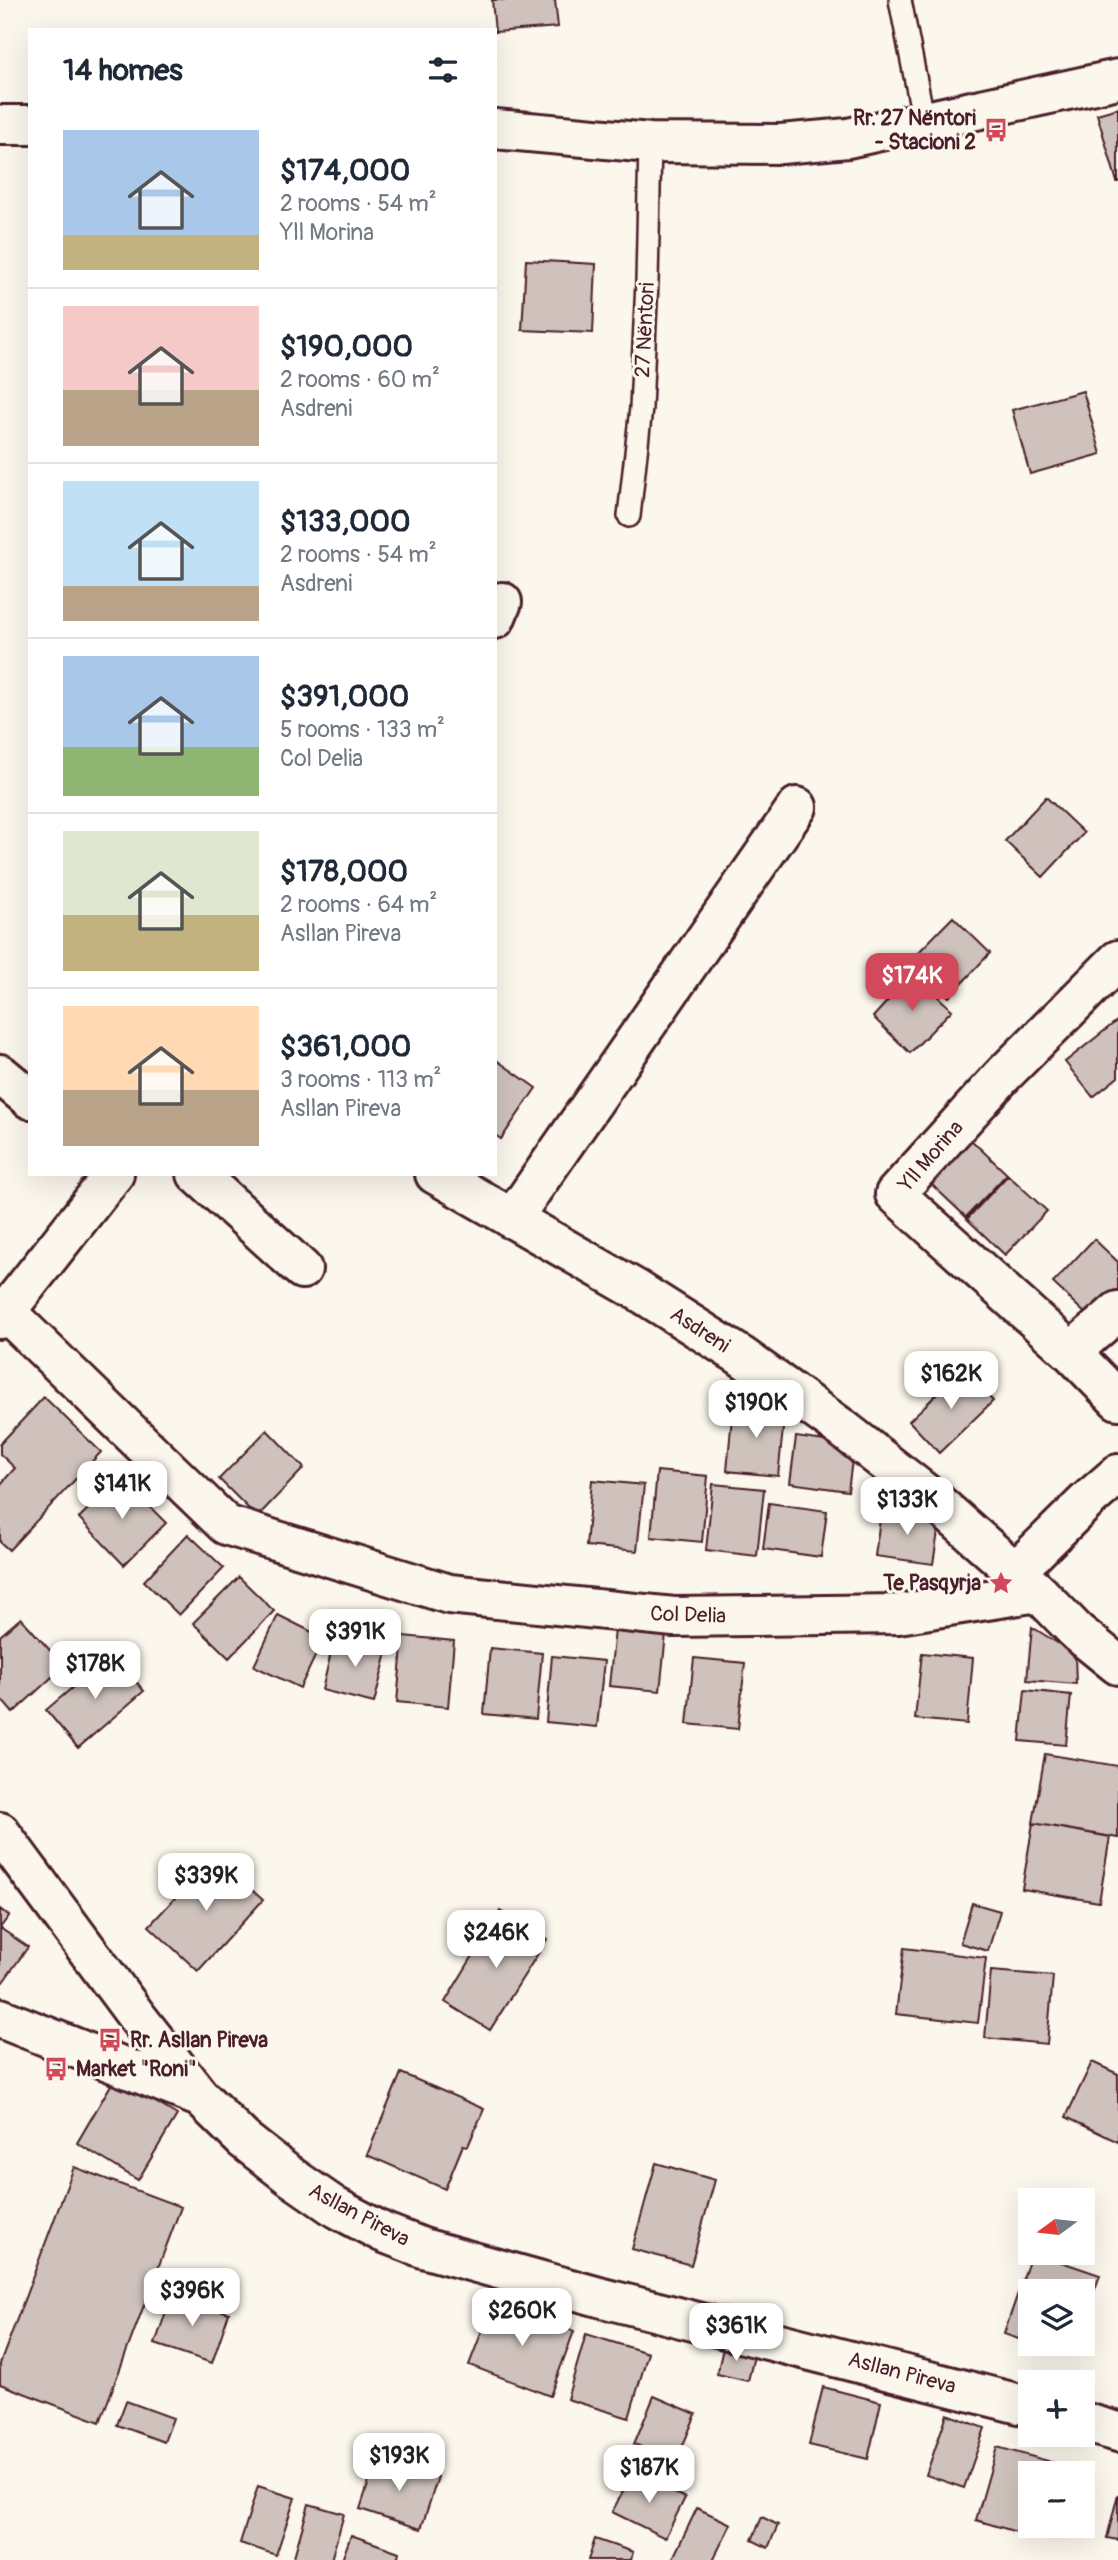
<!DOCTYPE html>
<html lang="en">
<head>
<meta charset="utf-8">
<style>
  body { margin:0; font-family:Pangolin,sans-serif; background:#f6f6f7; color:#1f2937; height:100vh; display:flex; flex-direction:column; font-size:26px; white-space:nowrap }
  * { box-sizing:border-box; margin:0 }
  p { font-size:23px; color:#747a83 }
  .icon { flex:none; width:38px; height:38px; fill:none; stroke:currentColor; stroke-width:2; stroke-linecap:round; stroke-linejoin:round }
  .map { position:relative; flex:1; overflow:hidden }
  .drawer { position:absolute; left:28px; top:28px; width:469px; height:1148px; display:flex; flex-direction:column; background:#fff; border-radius:0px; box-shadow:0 7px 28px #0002 }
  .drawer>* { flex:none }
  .needle { width:46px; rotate:255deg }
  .tools { position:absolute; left:1018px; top:2188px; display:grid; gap:14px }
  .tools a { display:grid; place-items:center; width:77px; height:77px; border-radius:0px; background:#fff; box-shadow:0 7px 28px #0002; font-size:35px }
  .price { position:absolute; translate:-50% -60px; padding:0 16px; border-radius:14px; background:#fff; color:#222; font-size:23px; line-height:46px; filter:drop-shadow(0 2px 4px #0008) }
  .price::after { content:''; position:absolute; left:50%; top:42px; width:21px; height:16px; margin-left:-10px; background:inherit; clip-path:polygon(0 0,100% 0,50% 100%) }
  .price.current { background:#d1495b; color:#fff }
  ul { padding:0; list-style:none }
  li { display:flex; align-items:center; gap:21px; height:175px; padding:0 35px }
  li+li { border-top:2px solid #e0e1e3 }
  li span { display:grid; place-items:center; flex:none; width:196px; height:140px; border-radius:0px; color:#555 }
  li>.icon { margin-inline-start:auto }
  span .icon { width:84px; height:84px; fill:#fffc; stroke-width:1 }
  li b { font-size:30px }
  h2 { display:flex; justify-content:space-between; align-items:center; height:84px; padding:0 35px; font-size:30px }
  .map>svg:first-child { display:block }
  .building { fill:#cfc2bc; stroke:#4a1f2b; stroke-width:2 }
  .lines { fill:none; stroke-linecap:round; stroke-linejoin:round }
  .lane-casing { stroke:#4a1f2b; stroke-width:26 }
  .street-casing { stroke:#4a1f2b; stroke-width:44 }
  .secondary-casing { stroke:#4a1f2b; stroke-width:44 }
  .lane { stroke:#fbf7ec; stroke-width:21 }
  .street { stroke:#fbf7ec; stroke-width:38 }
  .secondary { stroke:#fbf7ec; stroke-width:38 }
  .labels { text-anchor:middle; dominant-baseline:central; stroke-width:6; stroke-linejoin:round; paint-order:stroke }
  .poi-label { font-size:21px; font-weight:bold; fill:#4a1f2b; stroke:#fbf7ec; text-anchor:end }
  .street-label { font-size:21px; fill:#4a1f2b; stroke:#fbf7ec }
</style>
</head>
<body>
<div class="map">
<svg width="1118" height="2560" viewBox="0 0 1118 2560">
  <rect width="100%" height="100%" fill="#fbf7ec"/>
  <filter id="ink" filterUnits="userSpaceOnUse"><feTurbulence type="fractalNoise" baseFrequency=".0143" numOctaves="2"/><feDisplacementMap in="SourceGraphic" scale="14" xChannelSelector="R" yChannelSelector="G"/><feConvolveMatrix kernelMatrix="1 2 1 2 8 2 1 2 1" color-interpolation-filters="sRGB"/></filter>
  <g filter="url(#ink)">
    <!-- building -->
    <path class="building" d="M 492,0 L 555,0 L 558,27 L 495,32 Z
      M 1118,108 L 1118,182 L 1117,182 L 1097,114 Z
      M 526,260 L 596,264 L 593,333 L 522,330 Z
      M 1083,391 L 1101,454 L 1030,474 L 1012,410 Z
      M 1046,797 L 1084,833 L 1043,877 L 1005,841 Z
      M 953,917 L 990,953 L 949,997 L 911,960 Z
      M 913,973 L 952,1010 L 910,1053 L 873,1017 Z
      M 1118,1020 L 1118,1077 L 1093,1097 L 1065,1062 Z
      M 495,1059 L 536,1088 L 501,1139 L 495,1135 Z
      M 969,1138 L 1007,1174 L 966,1217 L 928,1181 Z
      M 1008,1175 L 1047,1211 L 1005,1255 L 967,1219 Z
      M 1094,1239 L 1118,1262 L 1118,1290 L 1091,1319 L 1053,1283 Z
      M 963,1369 L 993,1401 L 939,1453 L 909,1421 Z
      M 44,1397 L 101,1452 L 9,1550 L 0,1542 L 0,1485 L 15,1468 L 0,1454 L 0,1444 Z
      M 733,1405 L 785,1410 L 778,1476 L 727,1471 Z
      M 267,1430 L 304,1468 L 257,1517 L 219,1479 Z
      M 796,1437 L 854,1445 L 848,1491 L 790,1483 Z
      M 657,1471 L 708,1476 L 702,1542 L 651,1537 Z
      M 120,1477 L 166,1523 L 124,1565 L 79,1518 Z
      M 592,1480 L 644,1485 L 637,1551 L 586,1546 Z
      M 713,1484 L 764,1489 L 757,1556 L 706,1550 Z
      M 769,1503 L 827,1511 L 821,1557 L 763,1549 Z
      M 881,1511 L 940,1519 L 933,1564 L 875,1556 Z
      M 188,1534 L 224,1568 L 179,1615 L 144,1581 Z
      M 239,1577 L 274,1611 L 229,1658 L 193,1623 Z
      M 278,1615 L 324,1638 L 300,1688 L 254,1666 Z
      M 21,1618 L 64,1666 L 13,1713 L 0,1698 L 0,1636 Z
      M 616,1620 L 667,1625 L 660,1691 L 609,1686 Z
      M 1032,1627 L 1075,1654 L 1076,1684 L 1027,1680 Z
      M 335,1636 L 388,1649 L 374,1703 L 322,1690 Z
      M 403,1636 L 454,1641 L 448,1707 L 397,1702 Z
      M 490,1648 L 542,1653 L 536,1719 L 484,1714 Z
      M 922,1653 L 973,1658 L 967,1724 L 915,1719 Z
      M 112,1654 L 144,1691 L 78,1748 L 46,1710 Z
      M 552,1656 L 604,1661 L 597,1727 L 546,1722 Z
      M 694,1658 L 745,1663 L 738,1729 L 687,1724 Z
      M 1025,1690 L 1071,1695 L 1066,1745 L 1020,1741 Z
      M 1045,1754 L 1118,1766 L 1118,1838 L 1033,1823 Z
      M 1033,1823 L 1110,1837 L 1099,1902 L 1022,1889 Z
      M 214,1856 L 263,1900 L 198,1971 L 149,1926 Z
      M 972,1903 L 1000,1911 L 988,1951 L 960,1943 Z
      M 0,1909 L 9,1916 L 0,1928 L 28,1947 L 3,1982 L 0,1980 Z
      M 500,1911 L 547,1939 L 490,2030 L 445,2002 Z
      M 904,1948 L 986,1958 L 978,2023 L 896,2014 Z
      M 991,1971 L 1053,1976 L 1047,2044 L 985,2038 Z
      M 1092,2062 L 1118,2074 L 1118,2142 L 1066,2117 Z
      M 401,2073 L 484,2109 L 468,2146 L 463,2145 L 445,2189 L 367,2155 Z
      M 115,2078 L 177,2115 L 138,2180 L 77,2143 Z
      M 656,2163 L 715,2180 L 691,2265 L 632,2249 Z
      M 74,2167 L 181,2207 L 100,2422 L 0,2384 L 0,2364 Z
      M 1032,2252 L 1100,2275 L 1083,2323 L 1083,2291 L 1031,2291 L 1031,2343 L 1062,2343 L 1059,2353 L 1004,2334 Z
      M 172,2294 L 229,2313 L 212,2363 L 155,2344 Z
      M 494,2300 L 574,2331 L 550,2396 L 469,2365 Z
      M 586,2334 L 648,2353 L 629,2418 L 567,2399 Z
      M 724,2344 L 755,2352 L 748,2381 L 717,2374 Z
      M 823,2387 L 881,2402 L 868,2459 L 809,2445 Z
      M 654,2396 L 696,2414 L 676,2462 L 634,2444 Z
      M 126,2401 L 173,2418 L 164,2442 L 117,2425 Z
      M 947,2414 L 985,2428 L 964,2488 L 926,2475 Z
      M 997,2447 L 1066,2466 L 1064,2473 L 1031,2473 L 1031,2524 L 1027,2535 L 976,2520 Z
      M 377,2457 L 438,2477 L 421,2529 L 360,2509 Z
      M 633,2472 L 685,2498 L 665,2538 L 612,2512 Z
      M 258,2486 L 295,2498 L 276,2555 L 240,2543 Z
      M 1118,2494 L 1118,2540 L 1107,2538 Z
      M 309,2504 L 344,2514 L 331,2560 L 293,2560 Z
      M 697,2508 L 731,2524 L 713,2560 L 676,2560 L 673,2558 Z
      M 762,2517 L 778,2525 L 768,2548 L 752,2540 Z
      M 351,2535 L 399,2552 L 397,2560 L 342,2560 Z
      M 595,2539 L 633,2552 L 631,2560 L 588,2560 Z"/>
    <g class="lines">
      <!-- lane casing -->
      <g class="lane-casing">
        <path id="lane" d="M 900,0 L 924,122
          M 629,516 L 641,408 L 647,282 L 650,143"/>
      </g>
      <!-- street casing -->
      <g class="street-casing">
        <path id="street" d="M 495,619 L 502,602
          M 1118,960 L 1004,1074 L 895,1194 L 1071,1352 L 1118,1400
          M 0,1074 L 30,1099
          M 197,1174 L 302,1269
          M 435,1174 L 637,1290 L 741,1356 L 843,1429 L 935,1501 L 1038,1592 L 1077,1632 L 1118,1665
          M 512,1219 L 797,807
          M 6,1312 L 226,1525 L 449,1594 L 674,1617 L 898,1614 L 1038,1592
          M 0,1319 L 114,1174
          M 1071,1352 L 1118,1311
          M 1015,1572 L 1087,1501 L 1118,1474"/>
      </g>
      <!-- secondary casing -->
      <g class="secondary-casing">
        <path id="secondary" d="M 0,125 L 30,125
          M 495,129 L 650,143 L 781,144 L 848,138 L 1118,79
          M 0,1832 L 137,2017 L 199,2096 L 244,2140 L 290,2176 L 335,2207 L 382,2232 L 423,2248 L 599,2297 L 1031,2407
          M 0,2018 L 197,2096
          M 1083,2422 L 1118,2432"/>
      </g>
      <!-- lane -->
      <use href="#lane" class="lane"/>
      <!-- street -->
      <use href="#street" class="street"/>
      <!-- secondary -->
      <use href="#secondary" class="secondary"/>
    </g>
  </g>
  <!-- icons -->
  <defs>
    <g id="bus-bare" transform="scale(1.89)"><path d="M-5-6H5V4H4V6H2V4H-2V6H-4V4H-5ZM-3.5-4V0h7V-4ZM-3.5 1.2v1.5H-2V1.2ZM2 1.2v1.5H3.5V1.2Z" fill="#d1495b" stroke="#fbf7ec" stroke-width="2.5" paint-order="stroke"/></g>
    <g id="sight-bare" transform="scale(1.89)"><path d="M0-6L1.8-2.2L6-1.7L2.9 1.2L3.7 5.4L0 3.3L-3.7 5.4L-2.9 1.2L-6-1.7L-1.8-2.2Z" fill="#d1495b" stroke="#fbf7ec" stroke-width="2.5" paint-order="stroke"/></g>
  </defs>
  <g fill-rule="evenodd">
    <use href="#bus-bare" x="996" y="130"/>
    <use href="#sight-bare" x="1001" y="1583"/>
    <use href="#bus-bare" x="110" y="2040"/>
    <use href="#bus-bare" x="56" y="2069"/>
  </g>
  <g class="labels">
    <!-- poi labels -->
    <g class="poi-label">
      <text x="976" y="118">Rr. 27 Nëntori<tspan x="976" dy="24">- Stacioni 2</tspan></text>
      <text x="981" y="1583">Te Pasqyrja</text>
      <text x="130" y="2040" text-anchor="start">Rr. Asllan Pireva</text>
      <text x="76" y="2069" text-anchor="start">Market "Roni"</text>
    </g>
    <!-- street labels -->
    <g class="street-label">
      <text transform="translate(645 330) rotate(-87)">27 Nëntori</text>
      <text transform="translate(931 1156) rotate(-49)">Yll Morina</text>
      <text transform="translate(700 1330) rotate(33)">Asdreni</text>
      <text transform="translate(688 1615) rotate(2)">Col Delia</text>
      <text transform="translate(359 2215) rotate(28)">Asllan Pireva</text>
      <text transform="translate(902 2373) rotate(15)">Asllan Pireva</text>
    </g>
  </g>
</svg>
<div class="tools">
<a><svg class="needle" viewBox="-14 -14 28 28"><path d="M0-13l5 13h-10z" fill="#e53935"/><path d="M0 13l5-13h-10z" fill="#747a83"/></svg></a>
<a><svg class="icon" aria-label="layers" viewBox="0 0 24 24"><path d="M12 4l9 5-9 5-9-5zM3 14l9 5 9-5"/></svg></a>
<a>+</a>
<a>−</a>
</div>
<b class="price current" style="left:912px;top:1013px">$174K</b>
<b class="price" style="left:951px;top:1411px">$162K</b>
<b class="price" style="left:756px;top:1440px">$190K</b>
<b class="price" style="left:122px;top:1521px">$141K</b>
<b class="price" style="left:907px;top:1537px">$133K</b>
<b class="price" style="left:355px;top:1669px">$391K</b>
<b class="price" style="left:95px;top:1701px">$178K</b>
<b class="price" style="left:206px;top:1913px">$339K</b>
<b class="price" style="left:496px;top:1970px">$246K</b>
<b class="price" style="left:192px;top:2328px">$396K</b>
<b class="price" style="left:522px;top:2348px">$260K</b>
<b class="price" style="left:736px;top:2363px">$361K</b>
<b class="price" style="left:399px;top:2493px">$193K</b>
<b class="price" style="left:649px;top:2505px">$187K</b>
<section class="drawer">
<h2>14 homes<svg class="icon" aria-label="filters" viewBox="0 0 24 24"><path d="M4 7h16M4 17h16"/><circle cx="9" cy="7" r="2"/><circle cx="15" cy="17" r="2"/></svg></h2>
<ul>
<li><span style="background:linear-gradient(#a9c7e8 75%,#c2b280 0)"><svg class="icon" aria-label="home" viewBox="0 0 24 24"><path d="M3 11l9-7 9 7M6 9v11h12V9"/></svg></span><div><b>$174,000</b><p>2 rooms · 54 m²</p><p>Yll Morina</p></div></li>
<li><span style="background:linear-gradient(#f6c9c9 60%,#b9a48a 0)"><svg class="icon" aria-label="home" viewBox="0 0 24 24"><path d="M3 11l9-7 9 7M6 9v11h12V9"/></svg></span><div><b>$190,000</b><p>2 rooms · 60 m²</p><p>Asdreni</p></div></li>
<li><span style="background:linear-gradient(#bfe0f5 75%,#b9a48a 0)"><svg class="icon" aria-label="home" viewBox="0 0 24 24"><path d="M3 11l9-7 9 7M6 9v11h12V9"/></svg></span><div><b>$133,000</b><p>2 rooms · 54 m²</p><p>Asdreni</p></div></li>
<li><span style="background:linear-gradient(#a9c7e8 65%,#8fb573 0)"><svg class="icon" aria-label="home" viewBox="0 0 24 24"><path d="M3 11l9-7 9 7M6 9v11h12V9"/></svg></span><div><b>$391,000</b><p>5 rooms · 133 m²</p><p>Col Delia</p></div></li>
<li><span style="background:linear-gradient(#dfe7d0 60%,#c2b280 0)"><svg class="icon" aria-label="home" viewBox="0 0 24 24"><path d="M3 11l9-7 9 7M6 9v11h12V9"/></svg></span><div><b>$178,000</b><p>2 rooms · 64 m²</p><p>Asllan Pireva</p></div></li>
<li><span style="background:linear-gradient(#ffd9b3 60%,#b9a48a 0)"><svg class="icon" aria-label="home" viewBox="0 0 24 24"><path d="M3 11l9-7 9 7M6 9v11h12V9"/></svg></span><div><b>$361,000</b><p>3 rooms · 113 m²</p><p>Asllan Pireva</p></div></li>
</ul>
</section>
</div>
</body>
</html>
